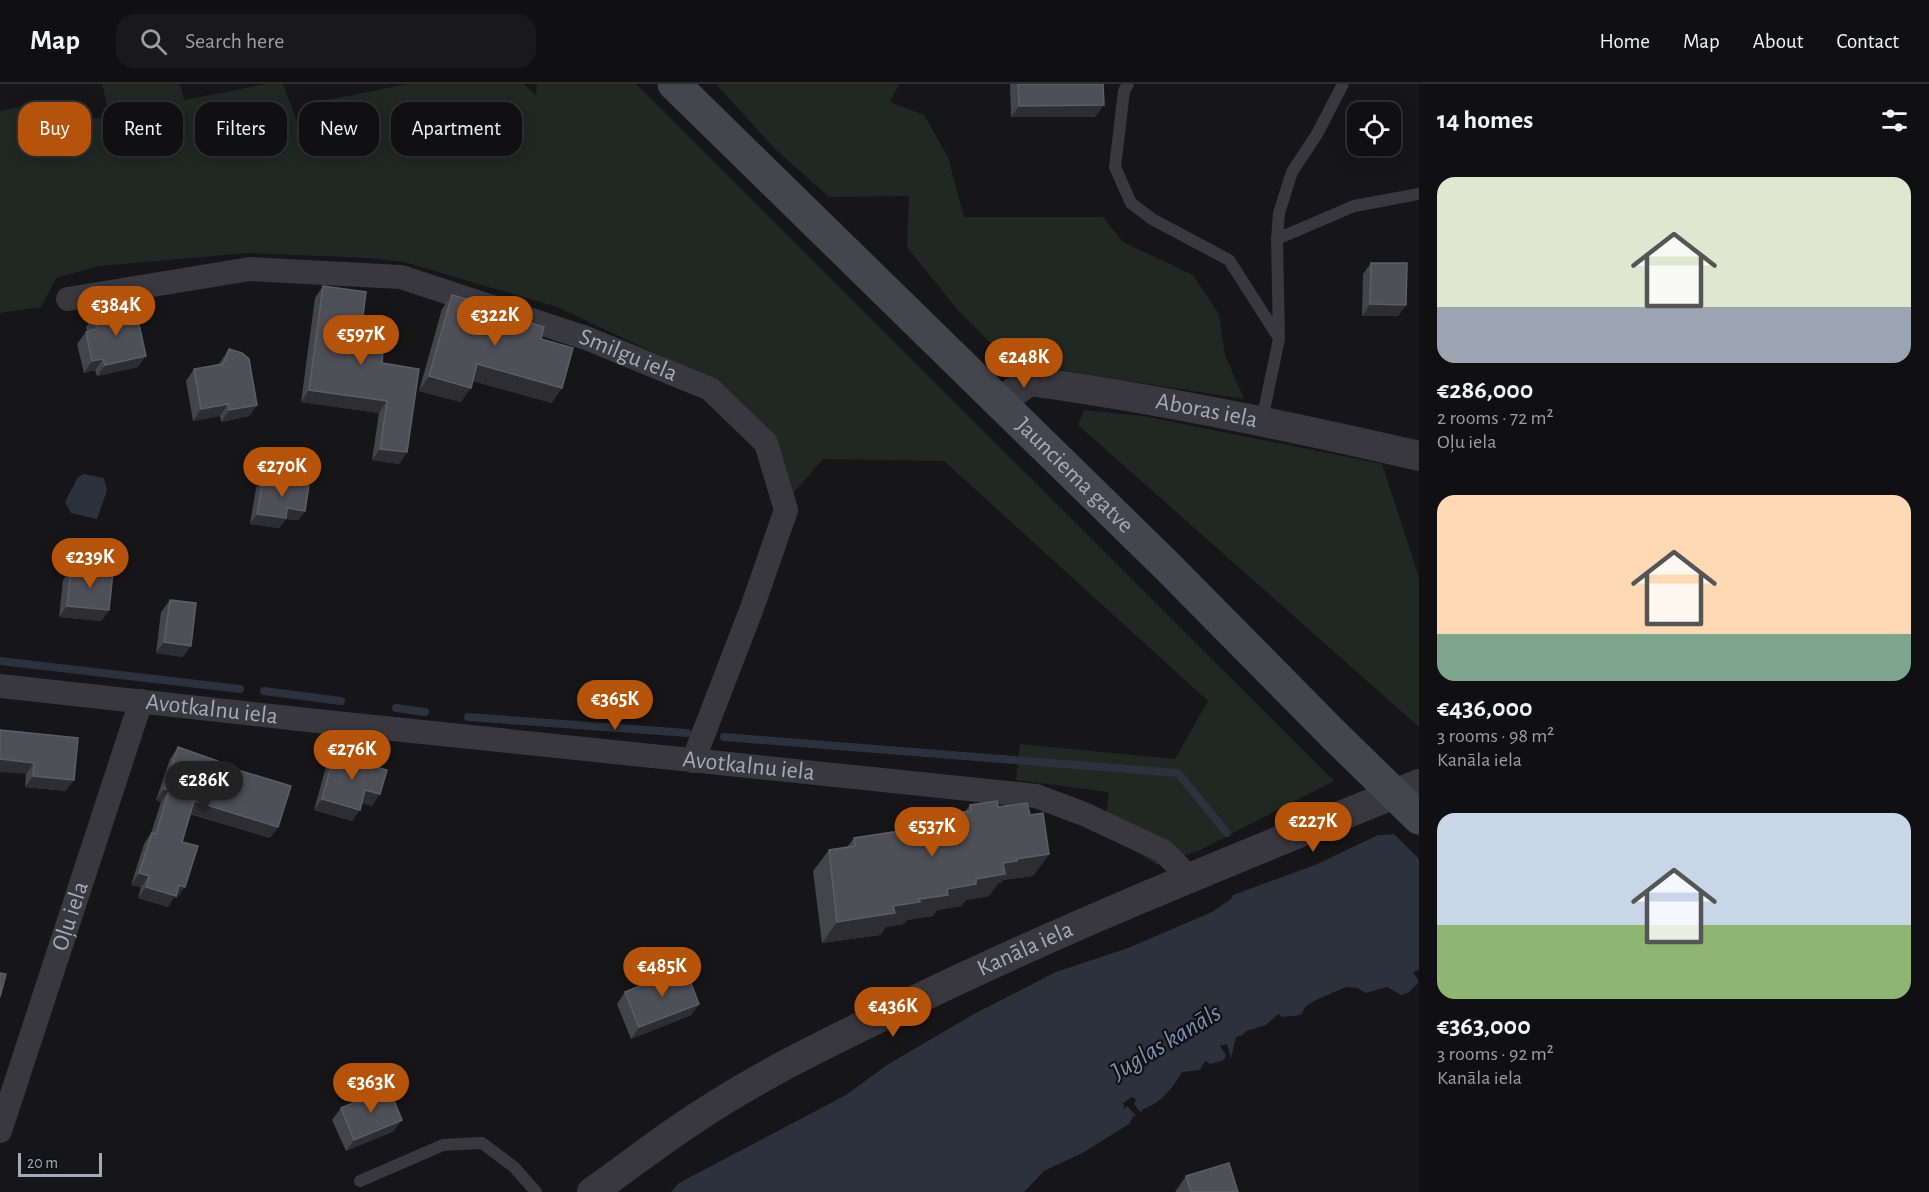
<!DOCTYPE html>
<html lang="en">
<head>
<meta charset="utf-8">
<style>
  body { margin:0; font-family:"Alegreya Sans",sans-serif; background:#19191b; color:#f1f3f6; height:100vh; display:flex; flex-direction:column; font-size:22px; white-space:nowrap }
  * { box-sizing:border-box; margin:0 }
  p { font-size:20px; color:#9c9d9f }
  .icon { flex:none; width:33px; height:33px; fill:none; stroke:currentColor; stroke-width:2; stroke-linecap:round; stroke-linejoin:round }
  .map { position:relative; flex:1; overflow:hidden }
  .panel { display:flex; flex-direction:column; background:#101012; width:510px }
  .panel>* { flex:none }
  .guide { position:absolute; left:18px; top:18px; width:570px; height:54px; display:flex; gap:12px }
  .controls { position:absolute; left:1347px; top:18px; display:grid; gap:12px }
  .controls a { display:grid; place-items:center; width:54px; height:54px; border-radius:12px; background:#101012; box-shadow:0 3px 15px #0003,0 0 0 2px #303032; font-size:30px }
  .scale { position:absolute; left:18px; bottom:15px; width:84px; box-sizing:border-box; padding-left:6px; border:3px solid #a7a9b9; border-top:0; font-size:16px; line-height:21px; white-space:nowrap; color:#a7a9b9; -webkit-text-stroke:4px #111113; paint-order:stroke }
  .price { position:absolute; translate:-50% -51px; padding:0 14px; border-radius:21px; background:#b45309; color:#fff; font-size:20px; line-height:39px; filter:drop-shadow(0 2px 3px #0008) }
  .price::after { content:''; position:absolute; left:50%; top:36px; width:18px; height:14px; margin-left:-9px; background:inherit; clip-path:polygon(0 0,100% 0,50% 100%) }
  .price.active { background:#222; color:#fff }
  ul { padding:0; list-style:none }
  li { display:grid; align-content:center; gap:12px; height:318px; padding:0 18px }
  li span { display:grid; place-items:center; height:186px; border-radius:18px; color:#555 }
  li>.icon { margin-inline-start:auto }
  span .icon { width:108px; height:108px; fill:#fffc; stroke-width:1 }
  li b { font-size:26px }
  h2 { display:flex; justify-content:space-between; align-items:center; height:72px; padding:0 18px; font-size:26px }
  .pill { padding:0 21px; border-radius:18px; background:#101012; box-shadow:0 3px 15px #0003,0 0 0 2px #303032; font-size:21px; line-height:54px }
  .pill.active { background:#b45309; color:#fff }
  header { display:flex; align-items:center; gap:36px; box-sizing:border-box; height:84px; padding:0 30px; background:#101012; border-bottom:2px solid #303032 }
  header strong { font-size:28px }
  nav { display:flex; gap:33px; margin-inline-start:auto; font-size:21px }
  .search { width:420px; height:54px; background:#19191b; display:flex; align-items:center; gap:15px; box-sizing:border-box; padding:0 21px; border-radius:18px; color:#9c9d9f; font-size:22px }
  main { display:flex; flex:1; min-height:0 }
  .map>svg:first-child { display:block }
  .green { fill:#1f2822 }
  .water { fill:#2b323d }
  .pier { fill:#161618 }
  .lines { fill:none; stroke-linecap:round; stroke-linejoin:round }
  .stream { stroke:#2b323d; stroke-width:8 }
  .service { stroke:#39383f; stroke-width:12 }
  .minor { stroke:#39383f; stroke-width:24 }
  .tertiary { stroke:#39383f; stroke-width:30 }
  .secondary { stroke:#44454d; stroke-width:33 }
  .secondary-bridge { stroke:#44454d; stroke-width:33 }
  .wall { fill:#44454b }
  .shaded-wall { fill:#2d2d32 }
  .building { fill:#4f4f57; stroke:#5d5d66; stroke-width:1.5 }
  .labels { text-anchor:middle; dominant-baseline:central; stroke-width:4.5; stroke-linejoin:round; paint-order:stroke }
  .street-label { font-size:24px; fill:#a7a9b9; stroke:#111113 }
  .water-label { font-size:26px; font-style:italic; fill:#7b90b7; stroke:#111113 }
</style>
</head>
<body>
<header>
<strong>Map</strong>
<div class="search"><svg class="icon" aria-label="search" viewBox="0 0 24 24"><circle cx="10" cy="10" r="6"/><path d="M15 15l6 6"/></svg>Search here</div>
<nav><a>Home</a><a>Map</a><a>About</a><a>Contact</a></nav>
</header>
<main>
<div class="map">
<svg width="1419" height="1108" viewBox="0 0 1419 1108">
  <rect width="100%" height="100%" fill="#161618"/>
  <!-- green -->
  <path class="green" d="M 102,0 L 180,0 L 184,16 L 266,0 L 283,0 L 308,68 L 312,19 L 408,0 L 524,0 L 536,12 L 537,0 L 636,0 L 1334,697 L 1200,766 L 1157,781 L 1104,746 L 1109,708 L 1016,696 L 1020,660 L 1175,675 L 1208,617 L 944,377 L 823,375 L 784,420 L 787,407 L 708,294 L 557,223 L 404,178 L 368,174 L 248,169 L 99,182 L 56,194 L 41,223 L 0,229 L 0,27 L 23,22 L 64,31 L 111,36 Z
    M 716,0 L 899,0 L 890,18 L 924,31 L 948,73 L 964,133 L 1103,133 L 1123,158 L 1193,191 L 1219,230 L 1225,271 L 1244,315 L 1009,278 L 956,224 L 907,163 L 909,112 L 829,113 L 774,64 Z
    M 1084,326 L 1143,332 L 1382,380 L 1419,493 L 1419,643 L 1078,341 Z"/>
  <!-- water -->
  <path class="water" d="M 84,390 L 104,394 L 107,407 L 97,435 L 71,429 L 65,418 L 78,393 Z
    M 1419,739 L 1419,886 L 1413,888 L 1419,898 L 1408,909 L 1401,911 L 1387,903 L 1366,909 L 1357,904 L 1346,903 L 1316,916 L 1306,922 L 1301,931 L 1283,933 L 1278,930 L 1266,941 L 1246,947 L 1243,951 L 1236,953 L 1231,974 L 1227,960 L 1220,962 L 1226,971 L 1224,976 L 1210,980 L 1205,977 L 1200,986 L 1182,988 C 1173,1003 1162,1019 1143,1025 L 1141,1029 L 1134,1020 L 1136,1015 L 1132,1013 L 1123,1019 L 1125,1025 L 1127,1022 L 1138,1034 L 1134,1031 L 1129,1040 L 1084,1068 L 1044,1087 L 1024,1108 L 671,1108 L 679,1099 L 846,1011 L 887,981 L 974,930 L 1056,888 L 1128,864 L 1212,828 L 1231,815 L 1233,811 L 1315,781 L 1378,751 L 1397,750 Z"/>
  <!-- pier -->
  <path class="pier" d="M 1419,736 L 1419,775 L 1391,747 L 1396,747 Z"/>
  <g class="lines">
    <!-- stream -->
    <path class="stream" d="M 0,577 L 240,605
      M 264,607 L 341,617
      M 396,624 L 425,628
      M 468,633 L 687,649
      M 724,653 L 1178,689 L 1227,749"/>
    <!-- service -->
    <path class="service" d="M 1128,0 L 1124,7 L 1115,83 L 1131,119 L 1152,135 L 1229,176 L 1279,254
      M 1277,155 L 1354,122 L 1419,110
      M 1262,336 L 1279,255 L 1277,155 L 1279,129 L 1292,88 L 1317,50 L 1343,0
      M 360,1097 L 443,1061 L 482,1059 L 514,1083 L 536,1108"/>
    <!-- minor -->
    <g class="minor">
      <path id="s1" d="M 68,215 L 250,185 L 401,193 L 586,254 L 710,305 L 766,359 L 786,426 L 752,524 L 693,677"/>
      <path id="s2" d="M 0,602 L 326,638 L 1036,712 L 1084,730 L 1163,767 L 1190,794"/>
      <path id="s3" d="M 0,1047 L 141,617"/>
    </g>
    <!-- tertiary -->
    <g class="tertiary">
      <path id="s4" d="M 1000,318 L 1029,297 C 1160,315 1290,342 1419,372"/>
      <path id="s5" d="M 592,1108 C 629,1082 664,1054 702,1030 C 767,987 838,954 907,920 C 1074,839 1247,770 1419,700"/>
    </g>
    <!-- secondary -->
    <path class="secondary" id="s6" d="M 674,0 L 1167,482 L 1334,651"/>
    <!-- secondary-bridge -->
    <path class="secondary-bridge" d="M 1334,651 L 1419,734"/>
  </g>
  <!-- wall -->
  <path class="wall" d="M 1010,0 L 1103,0 L 1095,33 L 1011,33 Z
    M 1371,179 L 1406,221 L 1398,232 L 1362,232 L 1363,190 Z
    M 323,202 L 359,262 L 365,266 L 382,279 L 407,368 L 399,380 L 372,376 L 379,329 L 301,318 L 315,214 Z
    M 452,211 L 492,228 L 541,255 L 552,319 L 473,297 L 461,318 L 419,307 L 442,225 Z
    M 94,231 L 138,283 L 97,292 L 95,286 L 84,289 L 77,260 L 86,248 L 87,248 L 86,243 Z
    M 229,265 L 257,321 L 249,332 L 221,338 L 220,332 L 193,337 L 186,297 L 194,285 L 219,280 Z
    M 263,394 L 305,427 L 298,436 L 286,435 L 279,444 L 250,440 L 256,404 Z
    M 71,484 L 109,526 L 101,537 L 59,533 L 63,496 Z
    M 170,516 L 183,573 L 156,569 L 161,528 Z
    M 0,646 L 66,707 L 25,703 L 26,690 Z
    M 178,663 L 228,683 L 270,754 L 190,730 L 182,758 L 177,814 L 174,813 L 168,823 L 138,814 L 141,803 L 131,801 L 144,760 L 151,749 L 161,718 L 156,716 L 170,675 Z
    M 335,668 L 372,682 L 372,722 L 362,719 L 352,737 L 314,726 L 327,679 Z
    M 970,721 L 998,723 L 1030,731 L 1049,770 L 1033,792 L 1003,796 L 1001,799 L 998,799 L 989,812 L 966,816 L 961,822 L 937,826 L 933,832 L 907,836 L 904,840 L 886,843 L 880,851 L 822,859 L 813,787 L 829,766 L 847,763 L 854,754 L 910,746 L 913,742 L 936,738 L 941,731 L 965,728 Z
    M 625,908 L 699,920 L 691,931 L 631,955 L 617,920 Z
    M 341,1024 L 394,1047 L 346,1067 L 332,1036 Z
    M 1186,1092 L 1238,1108 L 1175,1108 Z"/>
  <!-- shaded-wall -->
  <path class="shaded-wall" d="M 1104,21 L 1095,33 L 1011,33 L 1019,22 Z
    M 1370,220 L 1406,221 L 1398,232 L 1362,232 Z
    M 146,272 L 138,283 L 97,292 L 105,281 Z
    M 103,275 L 95,286 L 84,289 L 92,277 Z
    M 477,280 L 562,304 L 552,319 L 467,295 Z
    M 429,292 L 471,304 L 461,318 L 419,307 Z
    M 309,306 L 387,317 L 379,329 L 301,318 Z
    M 228,320 L 220,332 L 193,337 L 201,325 Z
    M 257,321 L 249,332 L 221,338 L 229,326 Z
    M 380,365 L 407,368 L 399,380 L 372,376 Z
    M 287,424 L 305,427 L 298,436 L 286,435 L 279,444 L 250,440 L 257,430 Z
    M 67,522 L 109,526 L 101,537 L 59,533 Z
    M 164,558 L 191,562 L 183,573 L 156,569 Z
    M 0,675 L 34,679 L 26,690 L 0,688 Z
    M 33,692 L 74,696 L 66,707 L 25,703 Z
    M 164,705 L 169,706 L 161,718 L 156,716 Z
    M 365,706 L 380,710 L 372,722 L 357,718 Z
    M 322,715 L 360,726 L 352,737 L 314,726 Z
    M 194,717 L 278,743 L 270,754 L 186,728 Z
    M 1049,770 L 1033,792 L 1003,796 L 1001,799 L 998,799 L 989,812 L 966,816 L 961,822 L 937,826 L 933,832 L 907,836 L 904,840 L 886,843 L 880,851 L 822,859 L 837,838 L 919,815 L 947,805 L 976,795 L 1003,779 L 1016,775 Z
    M 139,789 L 149,792 L 141,803 L 131,801 Z
    M 179,801 L 185,803 L 177,814 L 174,813 L 168,823 L 138,814 L 146,803 Z
    M 699,920 L 691,931 L 631,955 L 639,943 Z
    M 402,1036 L 394,1047 L 346,1067 L 354,1056 Z"/>
  <!-- building -->
  <path class="building" d="M 1018,0 L 1103,0 L 1104,21 L 1019,22 Z
    M 1371,179 L 1407,179 L 1406,221 L 1370,220 Z
    M 323,202 L 366,208 L 359,262 L 365,263 L 365,266 L 383,268 L 382,279 L 419,285 L 407,368 L 380,365 L 387,317 L 309,306 Z
    M 452,211 L 494,223 L 492,228 L 544,243 L 541,255 L 573,264 L 562,304 L 477,280 L 471,304 L 429,292 Z
    M 135,222 L 146,272 L 105,281 L 103,275 L 92,277 L 86,248 L 97,245 L 94,231 Z
    M 229,265 L 242,269 L 249,275 L 257,321 L 229,326 L 228,320 L 201,325 L 194,285 L 223,280 Z
    M 263,394 L 309,401 L 305,427 L 287,424 L 286,434 L 257,430 Z
    M 71,484 L 113,488 L 109,526 L 67,522 Z
    M 170,516 L 196,519 L 191,562 L 164,558 Z
    M 0,646 L 78,654 L 74,696 L 33,692 L 34,679 L 0,675 Z
    M 178,663 L 229,681 L 228,683 L 291,702 L 278,743 L 194,717 L 182,758 L 198,762 L 185,803 L 179,801 L 176,812 L 146,803 L 149,792 L 139,789 L 152,749 L 156,750 L 169,706 L 164,705 Z
    M 335,668 L 373,678 L 372,682 L 387,686 L 380,710 L 365,706 L 360,726 L 322,715 Z
    M 997,717 L 998,723 L 1027,719 L 1030,731 L 1043,729 L 1049,770 L 1016,775 L 1017,777 L 1003,779 L 1005,790 L 976,795 L 976,800 L 947,805 L 948,811 L 919,815 L 920,818 L 893,822 L 895,829 L 837,838 L 829,766 L 855,762 L 854,754 L 913,745 L 913,742 L 942,738 L 941,731 L 971,727 L 970,721 Z
    M 685,884 L 699,920 L 639,943 L 625,908 Z
    M 0,889 L 6,890 L 0,913 Z
    M 389,1004 L 402,1036 L 354,1056 L 341,1024 Z
    M 1229,1079 L 1238,1108 L 1191,1108 L 1186,1092 Z"/>
  <g class="labels">
    <!-- street labels -->
    <g class="street-label">
      <text stroke="none"><textPath href="#s1" startOffset="576">Smilgu iela</textPath></text>
      <text stroke="none"><textPath href="#s4" startOffset="216">Aboras iela</textPath></text>
      <text stroke="none"><textPath href="#s6" startOffset="560">Jaunciema gatve</textPath></text>
      <text stroke="none"><textPath href="#s2" startOffset="213">Avotkalnu iela</textPath></text>
      <text stroke="none"><textPath href="#s2" startOffset="753">Avotkalnu iela</textPath></text>
      <text stroke="none"><textPath href="#s3" startOffset="226">Oļu iela</textPath></text>
      <text stroke="none"><textPath href="#s5" startOffset="498">Kanāla iela</textPath></text>
    </g>
    <!-- water labels -->
    <g class="water-label">
      <text transform="translate(1166 958) rotate(-31)">Juglas kanāls</text>
    </g>
  </g>
</svg>
<div class="controls">
<a><svg class="icon" aria-label="locate" viewBox="0 0 24 24"><circle cx="12" cy="12" r="6"/><path d="M12 2v4M12 18v4M2 12h4M18 12h4"/></svg></a>
</div>
<div class="scale">20 m</div>
<b class="price" style="left:116px;top:253px">€384K</b>
<b class="price" style="left:495px;top:263px">€322K</b>
<b class="price" style="left:361px;top:282px">€597K</b>
<b class="price" style="left:1024px;top:305px">€248K</b>
<b class="price" style="left:282px;top:414px">€270K</b>
<b class="price" style="left:90px;top:505px">€239K</b>
<b class="price" style="left:615px;top:647px">€365K</b>
<b class="price" style="left:352px;top:697px">€276K</b>
<b class="price active" style="left:204px;top:728px">€286K</b>
<b class="price" style="left:1313px;top:769px">€227K</b>
<b class="price" style="left:932px;top:774px">€537K</b>
<b class="price" style="left:662px;top:914px">€485K</b>
<b class="price" style="left:893px;top:954px">€436K</b>
<b class="price" style="left:371px;top:1030px">€363K</b>
<div class="guide">
<a class="pill active">Buy</a>
<a class="pill">Rent</a>
<a class="pill">Filters</a>
<a class="pill">New</a>
<a class="pill">Apartment</a>
</div>
</div>
<section class="panel">
<h2>14 homes<svg class="icon" aria-label="filters" viewBox="0 0 24 24"><path d="M4 7h16M4 17h16"/><circle cx="9" cy="7" r="2"/><circle cx="15" cy="17" r="2"/></svg></h2>
<ul>
<li><span style="background:linear-gradient(#dfe7d0 70%,#9aa5b1 0)"><svg class="icon" aria-label="home" viewBox="0 0 24 24"><path d="M3 11l9-7 9 7M6 9v11h12V9"/></svg></span><div><b>€286,000</b><p>2 rooms · 72 m²</p><p>Oļu iela</p></div></li>
<li><span style="background:linear-gradient(#ffd9b3 75%,#7fa58c 0)"><svg class="icon" aria-label="home" viewBox="0 0 24 24"><path d="M3 11l9-7 9 7M6 9v11h12V9"/></svg></span><div><b>€436,000</b><p>3 rooms · 98 m²</p><p>Kanāla iela</p></div></li>
<li><span style="background:linear-gradient(#c9d6e8 60%,#8fb573 0)"><svg class="icon" aria-label="home" viewBox="0 0 24 24"><path d="M3 11l9-7 9 7M6 9v11h12V9"/></svg></span><div><b>€363,000</b><p>3 rooms · 92 m²</p><p>Kanāla iela</p></div></li>
</ul>
</section>
</main>
</body>
</html>
